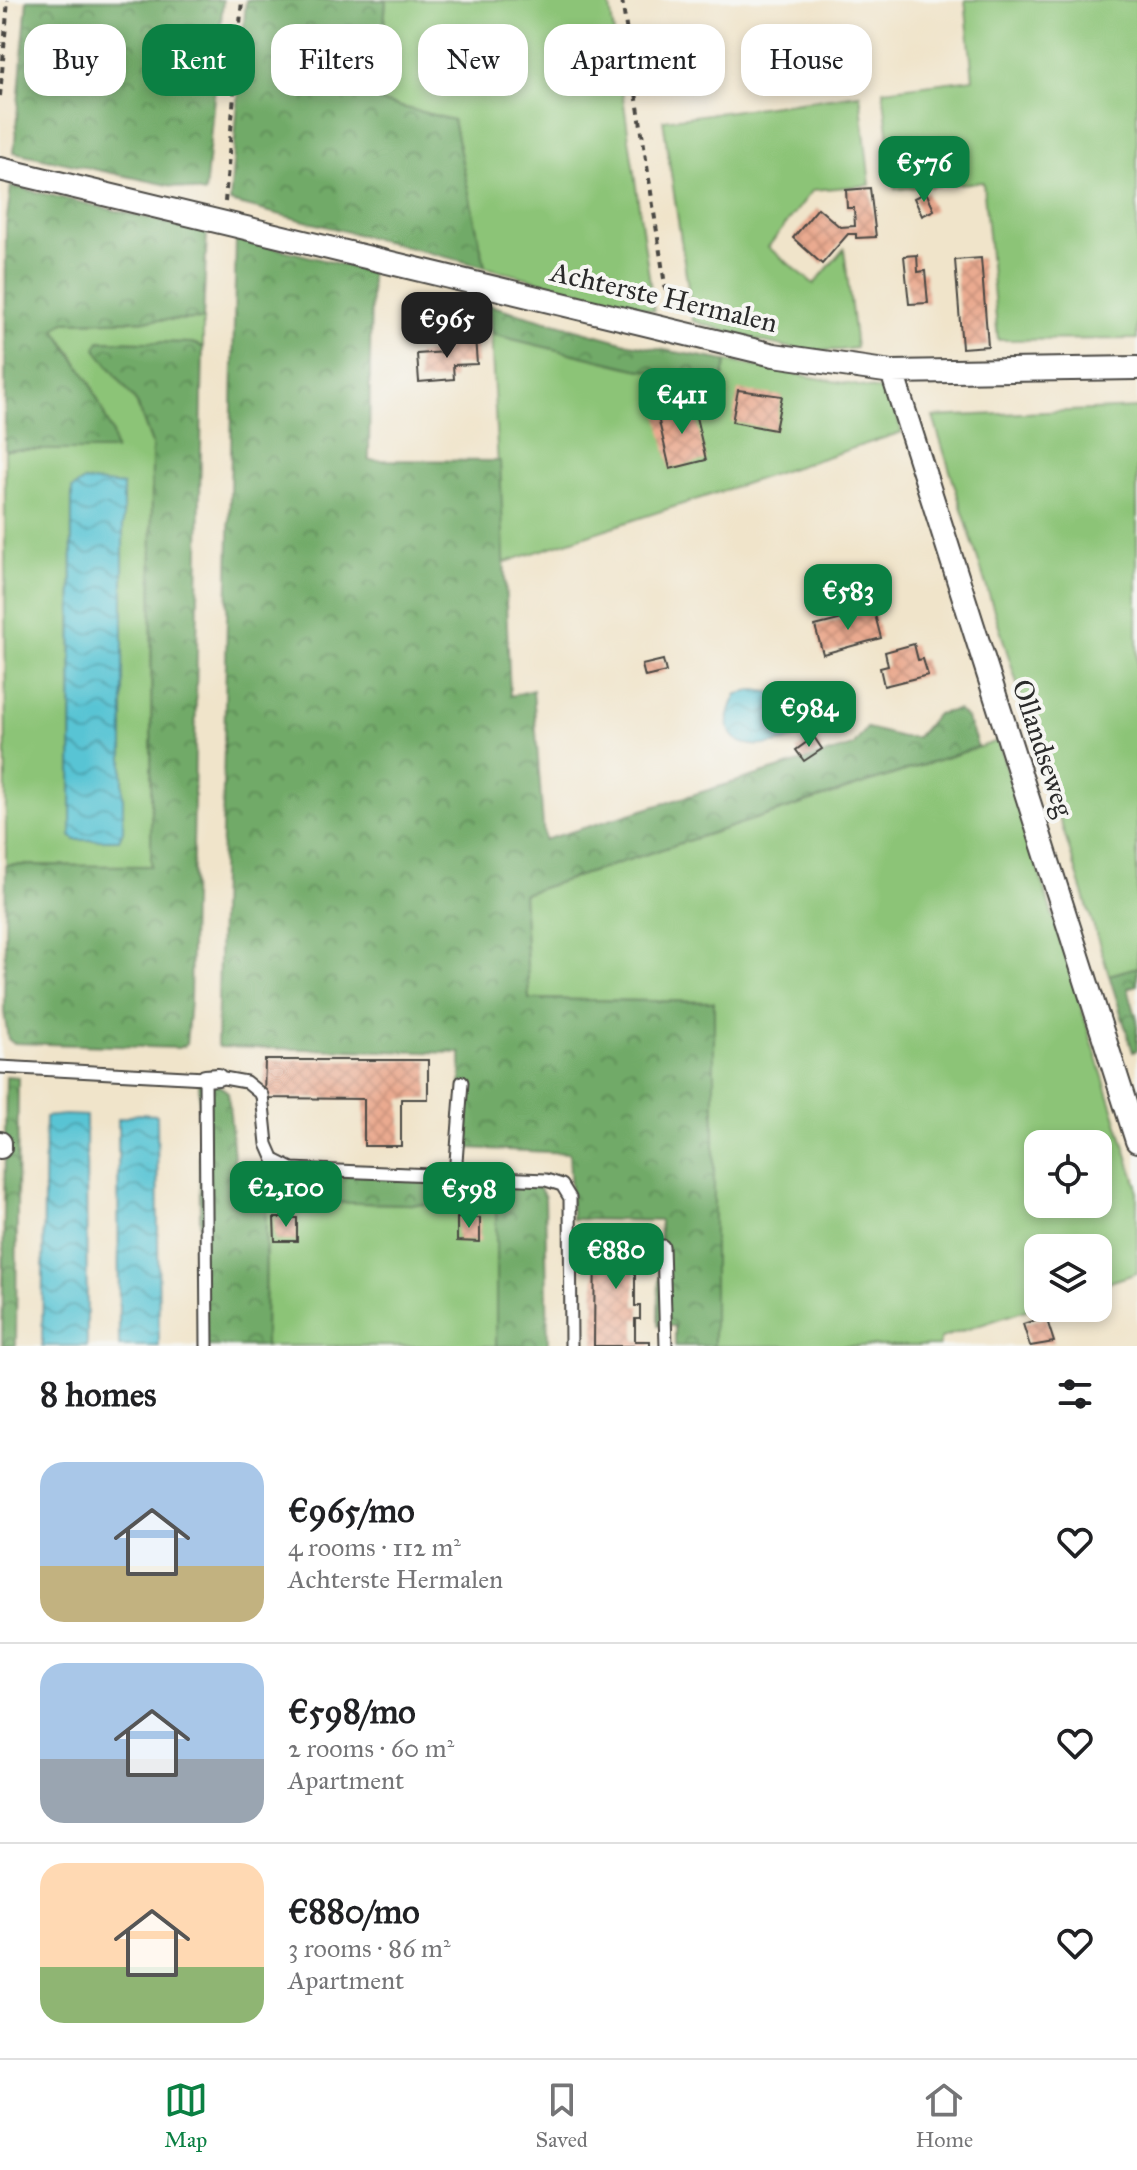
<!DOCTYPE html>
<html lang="en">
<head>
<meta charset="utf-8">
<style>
  body { margin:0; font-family:"IM FELL Great Primer",serif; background:#f2f2f2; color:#202124; height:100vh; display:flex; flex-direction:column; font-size:30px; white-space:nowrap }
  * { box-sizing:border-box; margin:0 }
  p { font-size:26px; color:#757577 }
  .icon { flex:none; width:44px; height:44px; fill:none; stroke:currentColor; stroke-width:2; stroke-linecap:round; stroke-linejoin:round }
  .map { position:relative; height:1346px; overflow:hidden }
  .details { display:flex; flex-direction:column; background:#fff; flex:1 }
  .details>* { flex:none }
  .top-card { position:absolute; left:24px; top:24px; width:1090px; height:72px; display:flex; gap:16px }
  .buttons { position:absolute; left:1024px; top:1130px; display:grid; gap:16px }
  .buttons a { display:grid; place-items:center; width:88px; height:88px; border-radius:16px; background:#fff; box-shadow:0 4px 12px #0003; font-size:40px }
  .price { position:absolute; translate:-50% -68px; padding:0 18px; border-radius:16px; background:#0b8043; color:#fff; font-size:26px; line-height:52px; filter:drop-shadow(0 2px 4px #0008) }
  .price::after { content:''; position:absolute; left:50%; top:48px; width:24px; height:18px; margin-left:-12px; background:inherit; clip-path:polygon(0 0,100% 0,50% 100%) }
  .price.selected { background:#222; color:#fff }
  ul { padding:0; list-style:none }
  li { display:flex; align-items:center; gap:24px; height:200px; padding:0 40px }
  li+li { border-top:2px solid #e0e0e0 }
  li span { display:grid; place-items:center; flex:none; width:224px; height:160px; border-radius:24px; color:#555 }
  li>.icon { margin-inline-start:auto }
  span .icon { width:96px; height:96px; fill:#fffc; stroke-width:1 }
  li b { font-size:34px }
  h2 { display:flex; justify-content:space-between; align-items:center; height:96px; padding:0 40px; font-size:34px }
  .tag { padding:0 28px; border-radius:24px; background:#fff; box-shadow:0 4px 12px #0003; font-size:28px; line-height:72px }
  .tag.selected { background:#0b8043; color:#fff }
  .dock { display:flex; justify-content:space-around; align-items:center; height:112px; border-top:2px solid #e0e0e0; background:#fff; font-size:22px; color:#757577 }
  .dock a { display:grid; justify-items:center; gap:4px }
  .dock .selected { color:#0b8043 }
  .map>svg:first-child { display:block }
  .green { fill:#8cc477; stroke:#5c7851; stroke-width:2; fill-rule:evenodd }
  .forest { fill:url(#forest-crowns); stroke:#4e6a4a; stroke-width:2 }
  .water { fill:url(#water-waves); stroke:#427880; stroke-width:2 }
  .building { fill:url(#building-cross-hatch) }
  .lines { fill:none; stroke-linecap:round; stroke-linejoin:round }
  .service-casing { stroke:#494743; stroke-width:15 }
  .pedestrian-casing { stroke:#494743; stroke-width:20 }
  .minor-casing { stroke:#494743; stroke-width:26 }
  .path { stroke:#494743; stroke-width:4; stroke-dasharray:6 6; stroke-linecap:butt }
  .service { stroke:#fff; stroke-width:11 }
  .pedestrian { stroke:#fff; stroke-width:16 }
  .minor { stroke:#fff; stroke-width:22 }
  .labels { text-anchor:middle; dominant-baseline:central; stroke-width:8; stroke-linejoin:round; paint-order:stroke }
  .street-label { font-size:28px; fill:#2b2b2b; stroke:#f6f6f2 }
</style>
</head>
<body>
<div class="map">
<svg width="1137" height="1346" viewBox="0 0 1137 1346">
  <defs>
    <pattern id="forest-crowns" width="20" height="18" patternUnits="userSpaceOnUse" patternTransform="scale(2)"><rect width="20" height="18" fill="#71aa68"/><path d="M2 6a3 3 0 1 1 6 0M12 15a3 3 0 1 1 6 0" fill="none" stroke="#5d8b56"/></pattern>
    <pattern id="water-waves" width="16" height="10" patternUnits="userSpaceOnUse" patternTransform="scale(2)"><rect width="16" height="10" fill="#59c4d4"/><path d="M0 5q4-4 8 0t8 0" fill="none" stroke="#4a9fac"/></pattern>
    <pattern id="building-cross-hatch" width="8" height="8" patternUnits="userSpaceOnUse" patternTransform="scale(2)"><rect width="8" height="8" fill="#eaaa90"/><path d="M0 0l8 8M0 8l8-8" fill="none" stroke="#c9927c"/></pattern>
  </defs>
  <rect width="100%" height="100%" fill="#f6f6f2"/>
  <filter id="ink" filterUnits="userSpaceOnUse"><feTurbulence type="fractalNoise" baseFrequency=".0125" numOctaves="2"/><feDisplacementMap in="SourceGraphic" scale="16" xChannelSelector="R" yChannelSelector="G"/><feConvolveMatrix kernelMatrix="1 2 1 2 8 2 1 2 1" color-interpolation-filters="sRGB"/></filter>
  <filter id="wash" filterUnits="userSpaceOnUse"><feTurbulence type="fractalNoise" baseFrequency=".006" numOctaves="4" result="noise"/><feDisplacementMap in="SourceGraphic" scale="32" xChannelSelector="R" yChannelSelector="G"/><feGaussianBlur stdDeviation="1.8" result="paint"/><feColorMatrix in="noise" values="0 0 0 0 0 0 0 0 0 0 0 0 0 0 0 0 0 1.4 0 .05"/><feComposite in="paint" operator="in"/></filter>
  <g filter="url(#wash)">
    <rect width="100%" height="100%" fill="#f0e4ca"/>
    <!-- green -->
    <path class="green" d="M 386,0 L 609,0 L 654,311 L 485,267 L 453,120 L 378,101 Z
      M 965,0 L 1137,0 L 1137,339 L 998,340 L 983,182 L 895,189 L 883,90 L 973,79 Z
      M 860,94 L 870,185 L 813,190 L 768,247 L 814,284 L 844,249 L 856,348 C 799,358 747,337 693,321 L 663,120 Z
      M 203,319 L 203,347 L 192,343 L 100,341 L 137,404 L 152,444 L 151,867 L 6,865 L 5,450 L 115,449 L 72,353 L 57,336 L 55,329 L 65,322 ZM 84,481 L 71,836 L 72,490 Z
      M 491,334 L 636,369 L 721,381 L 727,361 L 875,389 L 889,392 L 902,432 L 503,563 Z
      M 1137,408 L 1137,967 L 1109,975 L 933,417 Z
      M 998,741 L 1137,1186 L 1137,1273 L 1098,1286 L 1098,1248 L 1038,1248 L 1038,1306 L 941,1338 L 939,1346 L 714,1346 L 714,1002 L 529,999 L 523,894 ZM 1038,1144 L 1098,1144 L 1098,1204 L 1038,1204 Z
      M 266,1201 L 496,1206 L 496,1346 L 265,1346 Z"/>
    <!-- forest -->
    <path class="forest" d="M 27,0 L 223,0 L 205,193 L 14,152 Z
      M 246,0 L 386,0 L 378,101 L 453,120 L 485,267 L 230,202 Z
      M 11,186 L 207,232 L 203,319 L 65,322 L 55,329 L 90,382 L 112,432 L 115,450 L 5,450 L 6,226 Z
      M 236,238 L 371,272 L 369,460 L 500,461 L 510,696 L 533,690 L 544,840 L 853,746 L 867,728 L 902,737 L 917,737 L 937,714 L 957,710 L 967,718 L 978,747 L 523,894 L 529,999 L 714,1002 L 714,1346 L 675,1346 L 675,1326 L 658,1326 L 660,1221 L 572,1219 L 569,1153 L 468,1148 L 462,1139 L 461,1053 L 219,1047 L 217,1043 Z
      M 489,305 L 630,344 L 727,361 L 722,381 L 636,369 L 491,334 Z
      M 99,341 L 192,343 L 203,347 L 190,1001 L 186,1045 L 179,1048 L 13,1043 L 8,1039 L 4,1012 L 6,865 L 151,866 L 152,444 L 137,403 L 96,349 Z
      M 1137,967 L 1137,985 L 1128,988 L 1137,1020 L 1137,1050 L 1133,1052 L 1109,975 Z
      M 6,1076 L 18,1077 L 16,1346 L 2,1346 Z
      M 199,1078 L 211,1079 L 228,1092 L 235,1168 L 427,1173 L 535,1181 L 545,1197 L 548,1346 L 496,1346 L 496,1206 L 266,1201 L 265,1346 L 201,1346 Z"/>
    <!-- water -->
    <path class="water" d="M 84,481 L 123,485 L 123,831 L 119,840 L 75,840 L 71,836 L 72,489 Z
      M 755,690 L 809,698 L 813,719 L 808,733 C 769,752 705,756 737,694 Z
      M 138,1114 L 157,1115 L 159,1346 L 119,1346 L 118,1119 Z
      M 65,1115 L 86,1116 L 87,1346 L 42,1346 L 45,1117 Z"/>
    <g id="blocks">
      <!-- building -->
      <path class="building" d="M 870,188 L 876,237 L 856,238 L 856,234 L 848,234 L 822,264 L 793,238 L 818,208 L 840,227 L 855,226 L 854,208 L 847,208 L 846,190 Z
        M 926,192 L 934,210 L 922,216 L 914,198 Z
        M 917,255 L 918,272 L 925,271 L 928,303 L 909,304 L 904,256 Z
        M 981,258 L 988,346 L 962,348 L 955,260 Z
        M 475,337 L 477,364 L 453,365 L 454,379 L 419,382 L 417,354 L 446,352 L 445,339 Z
        M 738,390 L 782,396 L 775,430 L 732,422 Z
        M 693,404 L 706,460 L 670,469 L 657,413 Z
        M 874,611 L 881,638 L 823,654 L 815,626 Z
        M 914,644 L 918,660 L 923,659 L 928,675 L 884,686 L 880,668 L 888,666 L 885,652 Z
        M 663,660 L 666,672 L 645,677 L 642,665 Z
        M 814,737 L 822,749 L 804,761 L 796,750 Z
        M 265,1060 L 428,1060 L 428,1099 L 401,1099 L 401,1146 L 364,1146 L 364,1099 L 264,1098 Z
        M 274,1218 L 297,1218 L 297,1241 L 275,1241 Z
        M 457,1218 L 480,1218 L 480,1242 L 457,1241 Z
        M 595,1233 L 635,1233 L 635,1306 L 640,1306 L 640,1319 L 635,1319 L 635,1341 L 650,1341 L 650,1346 L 594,1346 Z
        M 1046,1317 L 1054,1342 L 1030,1346 L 1023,1324 Z"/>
    </g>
  </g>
  <g filter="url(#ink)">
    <use href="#blocks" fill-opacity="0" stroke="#494743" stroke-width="2"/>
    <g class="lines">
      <!-- service casing -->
      <g class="service-casing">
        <path id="service" d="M 0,1067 L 205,1078 L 207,1346
          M 218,1077 L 246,1082 L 262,1095 L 267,1144 L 274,1160 L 292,1169 L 546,1180 L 562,1185 L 570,1198 L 571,1346
          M 455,1175 L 462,1082
          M 663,1246 L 666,1346"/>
      </g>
      <!-- pedestrian casing -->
      <g class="pedestrian-casing">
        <path id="pedestrian" d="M 205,1078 L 218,1077"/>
      </g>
      <!-- minor casing -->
      <g class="minor-casing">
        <path id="minor" d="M 0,169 L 774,355 L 892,372 L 1137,368
          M 892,372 L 1137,1141
          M 0,1143 L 0,1147"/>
      </g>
      <!-- path -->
      <path class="path" d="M 622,0 L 668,305
        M 0,96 L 8,0
        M 225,202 L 242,0"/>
      <!-- service -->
      <use href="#service" class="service"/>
      <!-- pedestrian -->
      <use href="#pedestrian" class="pedestrian"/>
      <!-- minor -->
      <use href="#minor" class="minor"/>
    </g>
  </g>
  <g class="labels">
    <!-- street labels -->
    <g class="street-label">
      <text transform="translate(664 297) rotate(13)">Achterste Hermalen</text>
      <text transform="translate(1043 748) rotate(72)">Ollandseweg</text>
    </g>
  </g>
</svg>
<div class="buttons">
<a><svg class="icon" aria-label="locate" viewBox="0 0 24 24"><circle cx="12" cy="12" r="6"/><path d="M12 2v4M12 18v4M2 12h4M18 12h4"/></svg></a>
<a><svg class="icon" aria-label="layers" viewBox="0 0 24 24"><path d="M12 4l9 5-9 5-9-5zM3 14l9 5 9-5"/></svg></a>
</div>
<b class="price" style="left:924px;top:204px">€576</b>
<b class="price selected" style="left:447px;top:360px">€965</b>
<b class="price" style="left:682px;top:436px">€411</b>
<b class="price" style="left:848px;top:632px">€583</b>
<b class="price" style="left:809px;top:749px">€984</b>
<b class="price" style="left:286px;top:1229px">€2,100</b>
<b class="price" style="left:469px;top:1230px">€598</b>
<b class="price" style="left:616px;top:1291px">€880</b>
<div class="top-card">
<a class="tag">Buy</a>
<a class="tag selected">Rent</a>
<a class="tag">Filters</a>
<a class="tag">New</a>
<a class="tag">Apartment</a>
<a class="tag">House</a>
</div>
</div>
<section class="details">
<h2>8 homes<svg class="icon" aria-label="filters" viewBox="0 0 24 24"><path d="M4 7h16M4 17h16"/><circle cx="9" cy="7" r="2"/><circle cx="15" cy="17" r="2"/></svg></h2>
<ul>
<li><span style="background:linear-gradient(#a9c7e8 65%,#c2b280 0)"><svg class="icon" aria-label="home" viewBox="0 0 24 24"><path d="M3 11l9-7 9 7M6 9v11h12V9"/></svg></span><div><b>€965/mo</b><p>4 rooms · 112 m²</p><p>Achterste Hermalen</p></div><svg class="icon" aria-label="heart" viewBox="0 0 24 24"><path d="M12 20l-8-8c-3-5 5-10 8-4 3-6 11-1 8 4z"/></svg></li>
<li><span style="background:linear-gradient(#a9c7e8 60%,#9aa5b1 0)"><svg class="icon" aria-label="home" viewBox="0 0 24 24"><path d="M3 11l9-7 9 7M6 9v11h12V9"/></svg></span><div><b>€598/mo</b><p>2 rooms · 60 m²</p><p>Apartment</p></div><svg class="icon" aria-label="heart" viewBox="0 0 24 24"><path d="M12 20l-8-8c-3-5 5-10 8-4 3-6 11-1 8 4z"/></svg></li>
<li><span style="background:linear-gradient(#ffd9b3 65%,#8fb573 0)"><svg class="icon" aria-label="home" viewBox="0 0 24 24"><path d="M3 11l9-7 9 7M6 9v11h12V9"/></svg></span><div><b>€880/mo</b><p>3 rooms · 86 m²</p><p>Apartment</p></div><svg class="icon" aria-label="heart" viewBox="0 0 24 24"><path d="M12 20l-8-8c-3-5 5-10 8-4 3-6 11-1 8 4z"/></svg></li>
</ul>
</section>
<nav class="dock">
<a class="selected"><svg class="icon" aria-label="map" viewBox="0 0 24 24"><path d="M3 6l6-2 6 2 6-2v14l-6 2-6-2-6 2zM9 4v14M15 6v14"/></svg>Map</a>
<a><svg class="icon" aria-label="saved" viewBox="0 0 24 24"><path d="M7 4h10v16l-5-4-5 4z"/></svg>Saved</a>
<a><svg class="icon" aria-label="home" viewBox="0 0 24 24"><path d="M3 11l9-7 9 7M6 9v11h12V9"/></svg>Home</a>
</nav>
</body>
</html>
